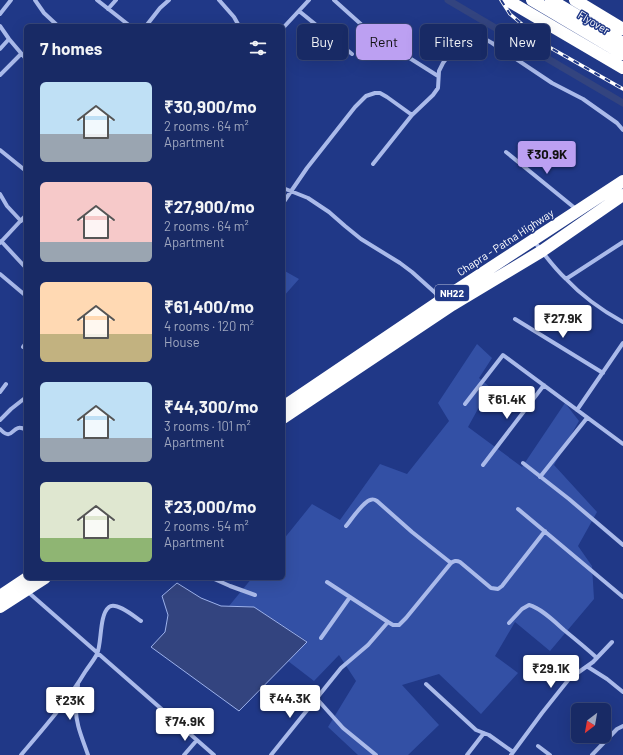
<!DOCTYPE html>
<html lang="en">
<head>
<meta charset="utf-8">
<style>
  body { margin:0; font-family:Barlow,sans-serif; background:#25366e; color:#f1f3f6; height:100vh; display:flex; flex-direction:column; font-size:15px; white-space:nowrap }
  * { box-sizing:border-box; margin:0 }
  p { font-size:13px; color:#9fa7bf }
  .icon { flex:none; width:22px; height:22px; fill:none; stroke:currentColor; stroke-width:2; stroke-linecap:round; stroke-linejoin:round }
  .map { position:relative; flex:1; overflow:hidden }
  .side { position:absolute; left:24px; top:24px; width:261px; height:556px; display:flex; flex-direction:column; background:#182a65; border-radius:6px; box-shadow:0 4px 16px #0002,0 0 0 1px #364679 }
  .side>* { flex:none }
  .hud { position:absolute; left:297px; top:24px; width:266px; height:36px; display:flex; gap:8px }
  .needle { width:26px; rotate:211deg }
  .buttons { position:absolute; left:571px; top:703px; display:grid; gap:8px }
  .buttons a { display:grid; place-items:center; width:40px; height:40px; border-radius:6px; background:#182a65; box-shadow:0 4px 16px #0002,0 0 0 1px #364679; font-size:20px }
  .price { position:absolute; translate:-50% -34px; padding:0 9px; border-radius:4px; background:#fff; color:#222; font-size:13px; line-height:26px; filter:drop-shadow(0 1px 2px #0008) }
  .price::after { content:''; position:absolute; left:50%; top:24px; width:12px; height:9px; margin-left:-6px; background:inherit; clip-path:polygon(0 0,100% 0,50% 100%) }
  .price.active { background:#bca0f2; color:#111 }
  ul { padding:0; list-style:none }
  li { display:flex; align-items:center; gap:12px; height:100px; padding:0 16px }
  li span { display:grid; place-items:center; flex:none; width:112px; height:80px; border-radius:6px; color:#555 }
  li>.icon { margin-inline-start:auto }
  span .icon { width:48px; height:48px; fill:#fffc; stroke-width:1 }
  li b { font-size:17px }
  h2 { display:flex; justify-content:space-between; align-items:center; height:48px; padding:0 16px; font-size:17px }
  .pill { padding:0 14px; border-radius:6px; background:#182a65; box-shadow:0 4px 16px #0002,0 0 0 1px #364679; font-size:14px; line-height:36px }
  .pill.active { background:#bca0f2; color:#111 }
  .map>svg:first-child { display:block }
  .green { fill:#3350a5 }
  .water { fill:#33447f; stroke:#9db2ec }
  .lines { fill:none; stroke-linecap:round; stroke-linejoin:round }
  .canal { stroke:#33447f; stroke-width:7 }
  .street { stroke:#aabaea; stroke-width:4 }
  .highway { stroke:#fff; stroke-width:12 }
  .rail-casing { stroke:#fff; stroke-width:3.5 }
  .rail { stroke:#203887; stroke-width:2; stroke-dasharray:6; stroke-linecap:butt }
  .labels { text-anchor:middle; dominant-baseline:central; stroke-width:3; stroke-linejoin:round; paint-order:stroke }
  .shield { fill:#203887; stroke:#bcc3db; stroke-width:1 }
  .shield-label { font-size:10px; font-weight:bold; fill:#fff }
  .street-label { font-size:11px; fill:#fff; stroke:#203887 }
</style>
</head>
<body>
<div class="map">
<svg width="623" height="755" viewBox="0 0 623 755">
  <rect width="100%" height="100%" fill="#203887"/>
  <!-- green -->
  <path class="green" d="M 283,270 L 299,279 L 283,297 Z
    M 477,344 L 492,358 L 479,378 L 490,387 L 468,427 L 522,467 L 565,403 L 579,421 L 554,465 L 597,512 L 578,546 L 592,566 L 594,599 L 550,651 L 515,622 L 495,656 L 518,673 L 481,714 L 439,674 L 402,685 L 439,725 L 408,755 L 358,755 L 328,727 L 356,681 L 339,655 L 314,681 L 288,661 L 307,641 L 254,607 L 229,606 L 252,578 L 283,578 L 283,540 L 312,504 L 340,520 L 380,464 L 407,474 L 449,421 L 438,403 Z"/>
  <!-- water -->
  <path class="water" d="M 177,583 L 201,598 L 221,606 L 254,607 L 307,642 L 239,711 L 151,647 L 165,632 L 168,615 L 162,596 Z"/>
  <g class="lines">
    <!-- canal -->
    <path class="canal" d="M 448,0 L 623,103"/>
    <!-- street -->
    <path class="street" d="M 35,0 L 44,13 L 58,26
      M 97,0 L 130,26
      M 219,0 L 234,17 L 239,26
      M 334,0 L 373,35 L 438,76
      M 108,9 L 116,0
      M 299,11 L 352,54
      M 0,14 L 11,0
      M 0,26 L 9,39 L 26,59
      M 146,26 L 160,8 L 169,0
      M 283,28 L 309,0
      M 0,49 L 9,39
      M 0,75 L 21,54
      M 0,150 L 26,171
      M 506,152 L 576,209
      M 373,164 L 412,115 L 433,95 L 438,88 L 439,71 L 443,63 L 461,38 L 468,33 L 472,34 L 478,35 L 492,43 L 552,83 L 583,99 L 617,123 L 623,130
      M 283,188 L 308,198 L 329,212 L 345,226 L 361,239 L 400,263 L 412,272 L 441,298
      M 0,194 L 7,206 L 21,221
      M 283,203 L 307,168 L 355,107 L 366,96 L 375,93 L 380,93 L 387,97 L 412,115
      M 1,241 L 26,268
      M 534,241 C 544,254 554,268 566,279 C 582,296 603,311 623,322
      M 0,243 L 26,215
      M 0,274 L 25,295
      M 566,279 L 623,242
      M 515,319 L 603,373
      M 23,347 L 26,343
      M 0,392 L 6,384
      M 465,404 L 503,355 L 623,444
      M 577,410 L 623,343
      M 0,420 L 11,409 L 25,398
      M 0,429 C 14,444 11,421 26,430
      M 523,463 L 569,499 L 623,545
      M 483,465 L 544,385
      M 540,477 L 587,418
      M 518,509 L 623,597
      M 346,526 C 351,520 363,502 370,500 C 373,499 374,499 377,501 L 412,532 L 451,563
      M 212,578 L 230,586 L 255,595
      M 327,582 L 388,622 L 393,625 L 399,625 L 406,618 L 451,563 C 454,561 456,560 460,562 L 491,588 L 498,589 L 502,586 L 520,563 L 545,531
      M 28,592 L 214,755
      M 509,623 L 522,609 L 529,605 C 541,608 555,622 564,630 C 575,639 586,648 597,658
      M 321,638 L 350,597
      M 588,667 L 607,679 L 623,692
      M 426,684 L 476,730 L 489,735 L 513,752
      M 78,685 C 77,692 76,699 76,707 C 75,723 83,740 88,755
      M 317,699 L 343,728 L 376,755
      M 538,746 L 550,755
      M 21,755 C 44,728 67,702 85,672 C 89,666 94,660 97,654 C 102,643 99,615 109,607 C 116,601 135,617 141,621
      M 184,755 L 197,740
      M 271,755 L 341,668 L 368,645 L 388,622
      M 467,755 L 484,733
      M 511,755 L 542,713 L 569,679 L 593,662 L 612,642
      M 592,755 L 617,729 L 623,726"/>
    <!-- highway -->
    <path class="highway" d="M 507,0 L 623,68
      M 532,0 L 623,54
      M 551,0 L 623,43
      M 575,0 L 623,29
      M 283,407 L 443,299 L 623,181
      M 283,418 L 452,305 L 542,251 L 623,195
      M 0,596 L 27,578
      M 0,607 L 45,578"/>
    <!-- rail casing -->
    <g class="rail-casing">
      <path id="rail" d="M 501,0 L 510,14 L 549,47 L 623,89"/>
    </g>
    <!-- rail -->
    <use href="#rail" class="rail"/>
  </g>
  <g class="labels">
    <!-- shield labels -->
    <rect class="shield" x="435" y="285" width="34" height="16" rx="3"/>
    <g class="shield-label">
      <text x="452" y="293">NH22</text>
    </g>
    <!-- street labels -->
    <g class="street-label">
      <text transform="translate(594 22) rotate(31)">Flyover</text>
      <text transform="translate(505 242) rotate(-33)">Chapra - Patna Highway</text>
    </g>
  </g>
</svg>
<div class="buttons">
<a><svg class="needle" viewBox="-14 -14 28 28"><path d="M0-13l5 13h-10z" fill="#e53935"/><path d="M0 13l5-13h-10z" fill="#9fa7bf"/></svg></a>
</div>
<b class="price active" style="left:547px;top:175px">₹30.9K</b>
<b class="price" style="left:563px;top:339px">₹27.9K</b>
<b class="price" style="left:507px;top:420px">₹61.4K</b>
<b class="price" style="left:551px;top:689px">₹29.1K</b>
<b class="price" style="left:290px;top:719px">₹44.3K</b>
<b class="price" style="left:70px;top:721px">₹23K</b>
<b class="price" style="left:185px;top:742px">₹74.9K</b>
<div class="hud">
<a class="pill">Buy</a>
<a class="pill active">Rent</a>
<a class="pill">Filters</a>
<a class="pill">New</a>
</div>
<section class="side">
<h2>7 homes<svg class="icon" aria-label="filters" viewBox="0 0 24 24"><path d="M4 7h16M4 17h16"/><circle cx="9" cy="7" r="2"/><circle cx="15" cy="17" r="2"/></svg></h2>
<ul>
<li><span style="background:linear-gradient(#bfe0f5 65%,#9aa5b1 0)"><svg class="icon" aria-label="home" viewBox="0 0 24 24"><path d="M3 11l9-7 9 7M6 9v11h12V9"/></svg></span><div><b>₹30,900/mo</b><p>2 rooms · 64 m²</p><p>Apartment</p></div></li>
<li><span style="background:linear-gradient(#f6c9c9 75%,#9aa5b1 0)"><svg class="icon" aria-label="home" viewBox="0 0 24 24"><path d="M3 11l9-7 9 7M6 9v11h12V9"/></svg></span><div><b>₹27,900/mo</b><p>2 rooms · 64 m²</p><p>Apartment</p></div></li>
<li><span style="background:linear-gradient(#ffd9b3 65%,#c2b280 0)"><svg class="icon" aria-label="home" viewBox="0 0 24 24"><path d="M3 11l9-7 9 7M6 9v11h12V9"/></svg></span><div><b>₹61,400/mo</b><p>4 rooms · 120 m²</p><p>House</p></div></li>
<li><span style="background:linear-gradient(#bfe0f5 70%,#9aa5b1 0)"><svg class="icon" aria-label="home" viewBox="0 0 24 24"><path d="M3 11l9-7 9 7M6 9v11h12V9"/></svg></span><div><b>₹44,300/mo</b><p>3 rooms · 101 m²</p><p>Apartment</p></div></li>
<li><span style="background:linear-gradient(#dfe7d0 70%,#8fb573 0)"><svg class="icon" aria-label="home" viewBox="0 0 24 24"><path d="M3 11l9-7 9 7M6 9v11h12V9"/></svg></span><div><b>₹23,000/mo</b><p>2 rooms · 54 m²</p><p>Apartment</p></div></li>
</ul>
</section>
</div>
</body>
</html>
